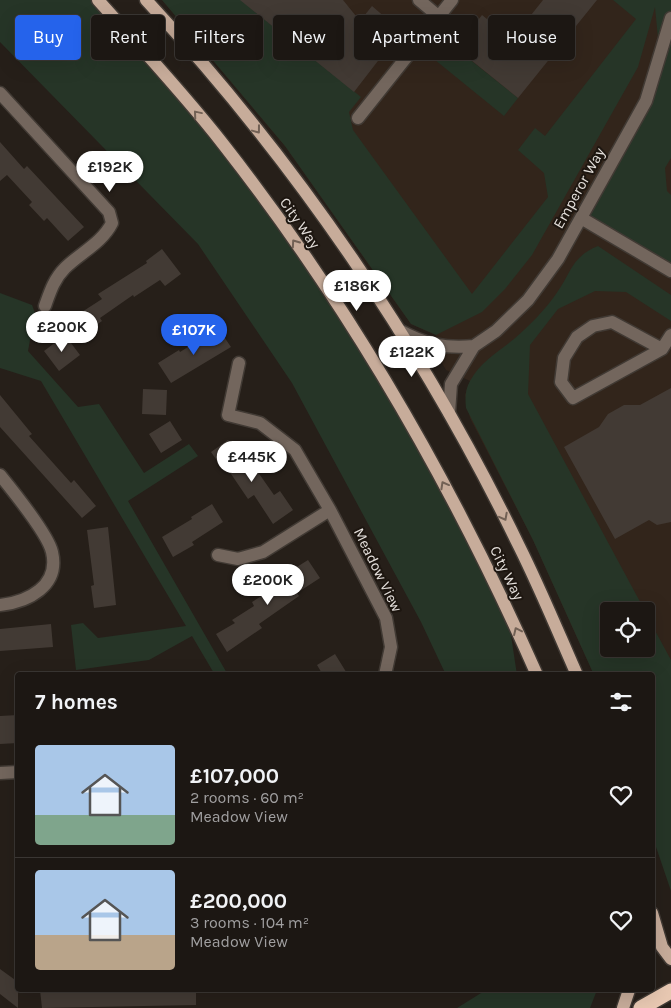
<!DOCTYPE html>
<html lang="en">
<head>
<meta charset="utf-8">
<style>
  body { margin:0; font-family:Karla,sans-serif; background:#25201c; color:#f1f3f6; height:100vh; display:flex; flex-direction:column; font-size:19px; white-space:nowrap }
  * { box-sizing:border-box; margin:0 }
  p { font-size:16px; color:#a09fa0 }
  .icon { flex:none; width:28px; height:28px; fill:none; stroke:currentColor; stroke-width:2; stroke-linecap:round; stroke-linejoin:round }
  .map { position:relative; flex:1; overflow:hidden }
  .sheet { position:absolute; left:15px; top:672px; width:640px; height:320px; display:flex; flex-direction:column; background:#1c1713; border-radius:5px; box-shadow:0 5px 20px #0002,0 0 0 1px #3a3633 }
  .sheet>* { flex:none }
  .hud { position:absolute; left:15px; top:15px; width:641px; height:45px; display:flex; gap:10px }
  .controls { position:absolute; left:600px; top:602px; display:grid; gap:10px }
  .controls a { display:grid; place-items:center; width:55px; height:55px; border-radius:5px; background:#1c1713; box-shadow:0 5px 20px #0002,0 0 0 1px #3a3633; font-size:25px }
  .price { position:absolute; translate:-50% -42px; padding:0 11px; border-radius:18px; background:#fff; color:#222; font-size:16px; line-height:32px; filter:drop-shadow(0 1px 2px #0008) }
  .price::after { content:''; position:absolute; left:50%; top:30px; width:15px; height:11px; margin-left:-8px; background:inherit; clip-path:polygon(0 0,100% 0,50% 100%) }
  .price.current { background:#2563eb; color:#fff }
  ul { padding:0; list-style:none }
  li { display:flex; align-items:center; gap:15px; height:125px; padding:0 20px }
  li+li { border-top:1px solid #3a3633 }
  li span { display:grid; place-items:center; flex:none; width:140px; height:100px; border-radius:5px; color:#555 }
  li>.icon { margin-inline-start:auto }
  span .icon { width:60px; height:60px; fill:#fffc; stroke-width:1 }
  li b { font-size:21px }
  h2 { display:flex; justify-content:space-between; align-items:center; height:60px; padding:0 20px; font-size:21px }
  .pill { padding:0 18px; border-radius:5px; background:#1c1713; box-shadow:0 5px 20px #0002,0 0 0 1px #3a3633; font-size:18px; line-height:45px }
  .pill.current { background:#2563eb; color:#fff }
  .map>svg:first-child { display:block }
  .built { fill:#32251b; fill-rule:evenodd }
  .green { fill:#263527 }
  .building { fill:#423a34 }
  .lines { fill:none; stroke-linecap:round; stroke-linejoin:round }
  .minor-casing { stroke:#413a34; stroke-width:15 }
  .major-casing { stroke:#413a34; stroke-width:15 }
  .highway-casing { stroke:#413a34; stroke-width:18 }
  .minor { stroke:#73665d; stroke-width:12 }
  .major { stroke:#c7ac9a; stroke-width:12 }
  .highway { stroke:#e8c8b2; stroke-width:15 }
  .oneway { stroke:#726155 }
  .labels { text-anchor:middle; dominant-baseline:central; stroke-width:4; stroke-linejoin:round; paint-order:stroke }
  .street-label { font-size:15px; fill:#e5e0dc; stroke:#1d1610 }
</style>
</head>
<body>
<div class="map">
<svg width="671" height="1008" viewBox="0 0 671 1008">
  <rect width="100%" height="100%" fill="#261f19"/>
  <!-- built -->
  <path class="built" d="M 162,0 L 671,0 L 671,689 L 652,675 L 594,675 L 533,540 L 470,418 L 465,395 L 470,381 L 446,370 L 436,353 L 436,335 L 411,324 L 285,146 ZM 609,611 L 646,611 L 646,649 L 609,649 Z"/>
  <!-- green -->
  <path class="green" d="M 0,0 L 98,0 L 223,144 L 368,353 L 507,609 L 517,675 L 446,675 L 421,622 L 292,383 L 198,244 L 0,42 Z
    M 162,0 L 254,0 L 249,7 L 361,97 L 349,112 L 353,130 L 472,294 L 548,197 L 544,173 L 518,150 L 535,128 L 545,136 L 636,19 L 613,0 L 671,0 L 671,158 L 665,168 L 667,191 L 671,195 L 671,272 L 581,218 L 660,59 L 655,7 L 638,67 L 532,255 L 505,289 L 482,312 L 436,335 L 411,324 L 285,146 Z
    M 438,34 L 518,98 L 504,116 L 424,51 Z
    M 598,246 L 671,295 L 671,321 L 626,292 L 595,291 L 558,309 L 530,345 L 528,394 L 645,611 L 609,611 L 609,649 L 646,649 L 646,614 L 671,660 L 671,891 L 653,838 L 652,675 L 594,675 L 533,540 L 466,408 C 465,398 465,390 470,381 C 480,362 498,352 514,339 C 529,326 545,310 556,294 C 572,272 571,257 598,246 Z
    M 0,293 L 32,305 L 35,313 L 28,351 L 78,407 L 99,404 L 144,473 L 189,444 L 198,456 L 128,501 L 228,675 L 215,675 L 192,636 L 149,660 L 76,670 L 71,625 L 83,623 L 98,638 L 186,626 L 41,381 L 0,368 Z
    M 486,990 L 597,990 L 590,1008 L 457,1008 Z"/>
  <!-- building -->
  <path class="building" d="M 240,0 L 343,0 L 360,21 L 372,6 L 401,31 L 354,92 Z
    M 543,0 L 597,0 L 518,98 L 456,48 L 482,15 L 512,39 Z
    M 0,142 L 24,169 L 27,166 L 84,227 L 68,241 L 47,218 L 44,221 L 29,205 L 32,202 L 7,175 L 0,181 Z
    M 162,249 L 181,274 L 165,286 L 160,280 L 134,297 L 133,295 L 100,318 L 102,321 L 82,335 L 71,319 L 102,299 L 98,294 L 147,263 L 146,261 Z
    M 218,328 L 231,347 L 171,383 L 158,363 L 179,350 L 180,352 Z
    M 65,335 L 80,355 L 59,371 L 44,351 Z
    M 671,388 L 671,522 L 657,525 L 649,520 L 615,539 L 564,447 L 599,427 L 608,414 L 624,405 L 640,405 Z
    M 143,389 L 167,390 L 166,415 L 142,414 Z
    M 0,395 L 32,434 L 29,436 L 71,483 L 74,480 L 96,506 L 82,518 L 0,427 Z
    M 170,421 L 182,440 L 161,453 L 149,434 Z
    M 228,440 L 249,469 L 253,465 L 274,495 L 280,491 L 293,510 L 273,524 L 254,495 L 248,499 L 227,468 L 224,471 L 211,452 Z
    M 212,504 L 223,522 L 192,542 L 194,545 L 173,557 L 162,537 L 192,519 L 191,517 Z
    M 108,527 L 116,605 L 94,608 L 91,586 L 94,585 L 87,530 Z
    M 308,560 L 320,578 L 297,593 L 299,596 L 259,624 L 262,628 L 227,652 L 216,634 L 235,623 L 232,620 L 254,606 L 252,602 L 272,589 L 271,587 L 294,573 L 292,570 Z
    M 51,624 L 53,647 L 0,651 L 0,629 Z
    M 335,654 L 348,675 L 323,675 L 317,665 Z
    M 18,715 L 18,743 L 0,744 L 0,716 Z
    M 0,969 L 18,982 L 18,1008 L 0,994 Z
    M 40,990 L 196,990 L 196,1005 L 42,1008 Z"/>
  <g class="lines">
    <!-- minor casing -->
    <g class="minor-casing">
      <path id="minor" d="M 419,0 L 438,16
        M 0,93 L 109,212 L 112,223 C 102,243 80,253 65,268 C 54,279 50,292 45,306
        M 358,118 L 452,0
        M 581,218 L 671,271
        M 399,330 C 424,344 445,349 474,346
        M 662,349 L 612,322 L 593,326 L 577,337 L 564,358 L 561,382 L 573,398 L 662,349 L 671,335
        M 239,363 L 228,415 L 260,423 L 295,450 L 330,510 L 386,618 L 391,647 L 385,675
        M 449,413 L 451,384 L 474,346 L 496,331 L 528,300 L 558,259 L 646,101 L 671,18
        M 0,475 C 13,491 48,534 52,552 C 60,586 28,602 0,605
        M 218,555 L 238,559 L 263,552 L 330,510
        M 0,773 L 18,772"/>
    </g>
    <!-- major casing -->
    <g class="major-casing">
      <path id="major" d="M 98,0 C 140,47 184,94 223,144 C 350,306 454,487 537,675
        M 146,0 C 296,161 423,348 519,546 C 540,588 558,632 577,675
        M 652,913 L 662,947 L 671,959
        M 623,1008 L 629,990"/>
    </g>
    <!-- highway casing -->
    <g class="highway-casing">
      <path id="highway" d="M 641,1008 L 671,991"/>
    </g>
    <!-- minor -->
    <use href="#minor" class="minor"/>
    <!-- major -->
    <use href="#major" class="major"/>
    <!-- highway -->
    <use href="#highway" class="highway"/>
  </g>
  <!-- one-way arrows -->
  <defs><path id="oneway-chevron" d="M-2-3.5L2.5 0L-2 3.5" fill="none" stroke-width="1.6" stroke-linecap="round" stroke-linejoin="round" transform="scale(1.25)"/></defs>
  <g class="oneway">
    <use href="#oneway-chevron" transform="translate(197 114) rotate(-130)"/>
    <use href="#oneway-chevron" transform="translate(257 130) rotate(53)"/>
    <use href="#oneway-chevron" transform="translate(295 243) rotate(-125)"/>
    <use href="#oneway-chevron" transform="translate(444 485) rotate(-119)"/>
    <use href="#oneway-chevron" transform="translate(504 517) rotate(62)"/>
    <use href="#oneway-chevron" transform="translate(517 631) rotate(-115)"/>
  </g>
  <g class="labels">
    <!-- street labels -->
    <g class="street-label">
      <text transform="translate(579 188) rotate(-61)">Emperor Way</text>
      <text transform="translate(300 223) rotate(55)">City Way</text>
      <text transform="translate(378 570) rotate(64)">Meadow View</text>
      <text transform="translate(507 573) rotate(64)">City Way</text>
    </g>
  </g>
</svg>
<div class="controls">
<a><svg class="icon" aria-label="locate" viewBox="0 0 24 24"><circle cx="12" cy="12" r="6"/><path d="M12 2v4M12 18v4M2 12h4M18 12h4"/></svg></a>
</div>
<b class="price" style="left:110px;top:193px">£192K</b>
<b class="price" style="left:357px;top:312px">£186K</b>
<b class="price" style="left:62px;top:353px">£200K</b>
<b class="price current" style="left:194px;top:356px">£107K</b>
<b class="price" style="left:412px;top:378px">£122K</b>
<b class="price" style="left:252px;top:483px">£445K</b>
<b class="price" style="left:268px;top:606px">£200K</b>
<div class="hud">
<a class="pill current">Buy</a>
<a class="pill">Rent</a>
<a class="pill">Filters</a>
<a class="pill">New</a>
<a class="pill">Apartment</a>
<a class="pill">House</a>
</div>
<section class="sheet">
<h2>7 homes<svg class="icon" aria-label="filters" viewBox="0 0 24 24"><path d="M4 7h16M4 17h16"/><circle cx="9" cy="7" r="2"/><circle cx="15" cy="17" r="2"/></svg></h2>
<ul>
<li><span style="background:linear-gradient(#a9c7e8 70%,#7fa58c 0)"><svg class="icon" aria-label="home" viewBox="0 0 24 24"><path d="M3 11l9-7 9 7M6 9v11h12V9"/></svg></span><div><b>£107,000</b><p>2 rooms · 60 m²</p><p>Meadow View</p></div><svg class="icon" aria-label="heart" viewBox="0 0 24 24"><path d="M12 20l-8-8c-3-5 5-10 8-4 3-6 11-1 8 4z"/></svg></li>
<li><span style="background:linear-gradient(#a9c7e8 65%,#b9a48a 0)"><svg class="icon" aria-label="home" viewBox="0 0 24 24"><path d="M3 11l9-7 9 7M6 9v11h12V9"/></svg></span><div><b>£200,000</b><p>3 rooms · 104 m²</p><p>Meadow View</p></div><svg class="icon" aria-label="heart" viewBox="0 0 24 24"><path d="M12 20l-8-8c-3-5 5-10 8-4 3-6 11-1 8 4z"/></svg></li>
</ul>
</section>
</div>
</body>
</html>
